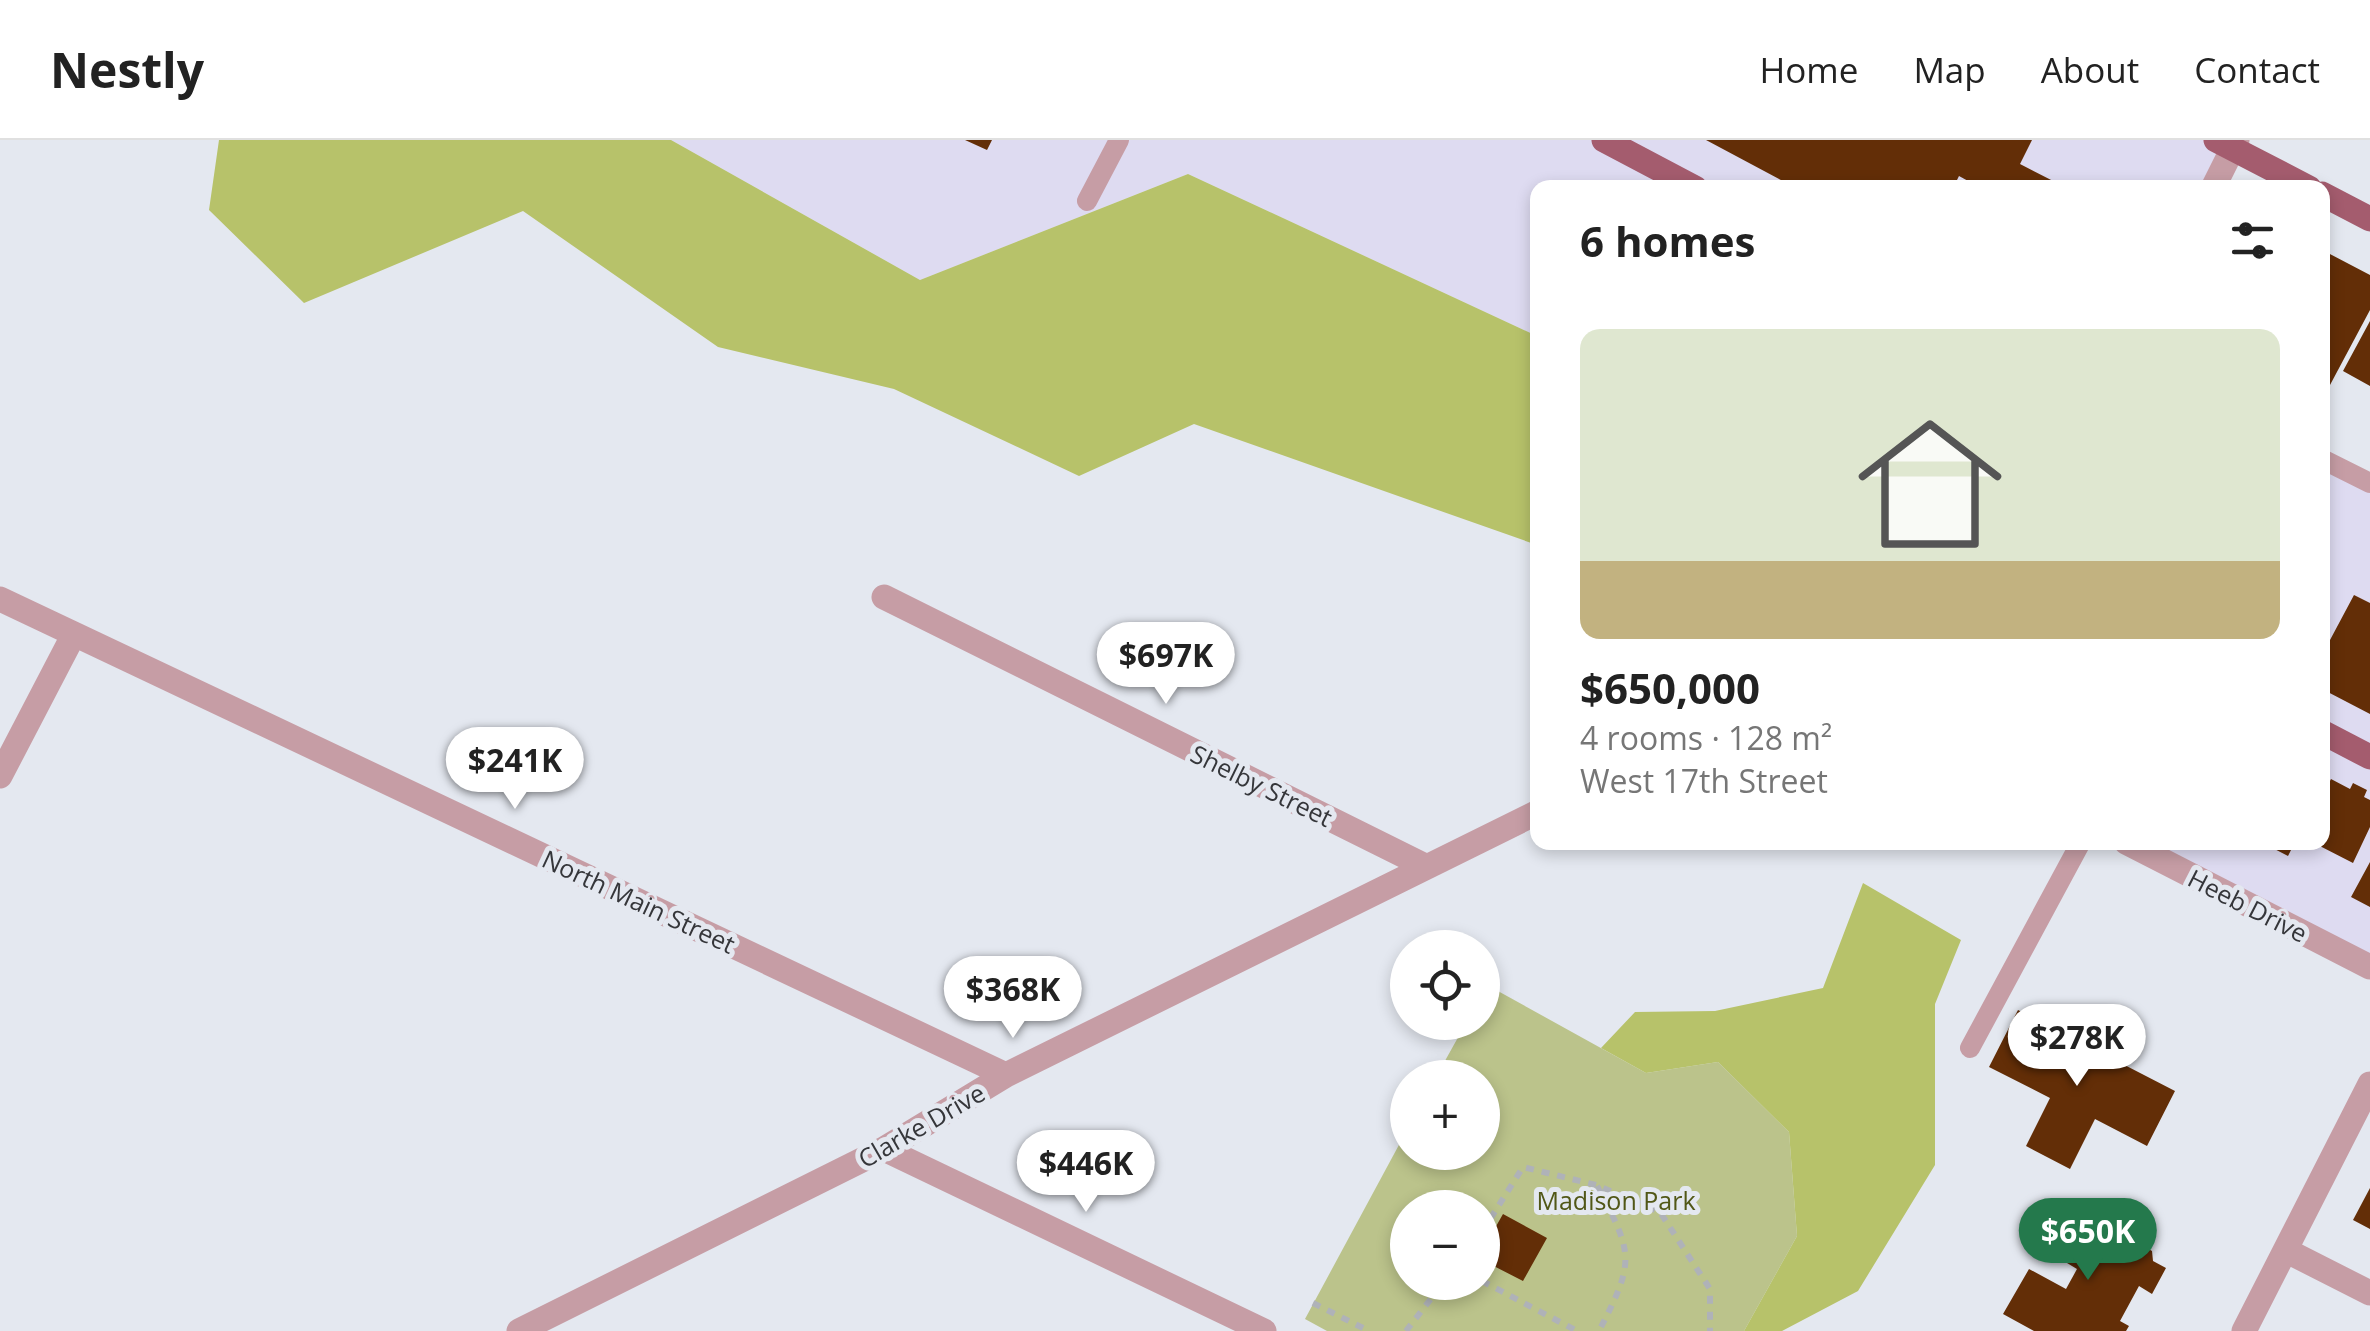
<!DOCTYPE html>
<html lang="en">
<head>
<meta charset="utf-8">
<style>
  body { margin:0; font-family:"Open Sans",sans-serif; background:#f2f2f2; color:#222; height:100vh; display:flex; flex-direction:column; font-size:38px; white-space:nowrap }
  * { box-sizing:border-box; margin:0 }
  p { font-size:32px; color:#767676 }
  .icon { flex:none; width:55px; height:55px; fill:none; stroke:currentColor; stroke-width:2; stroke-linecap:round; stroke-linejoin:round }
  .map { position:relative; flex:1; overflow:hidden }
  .sheet { position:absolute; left:1530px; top:40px; width:800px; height:670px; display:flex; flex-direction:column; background:#fff; border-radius:20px; box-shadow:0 5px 15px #0003 }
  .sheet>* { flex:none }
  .buttons { position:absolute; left:1390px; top:790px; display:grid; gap:20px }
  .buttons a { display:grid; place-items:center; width:110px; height:110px; border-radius:50%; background:#fff; box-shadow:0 5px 15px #0003; font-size:50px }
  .price { position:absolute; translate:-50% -85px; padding:0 22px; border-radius:35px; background:#fff; color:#222; font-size:32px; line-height:65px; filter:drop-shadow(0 2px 5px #0008) }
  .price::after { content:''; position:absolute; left:50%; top:60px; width:30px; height:22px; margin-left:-15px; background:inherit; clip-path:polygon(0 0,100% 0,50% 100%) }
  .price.active { background:#24794c; color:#fff }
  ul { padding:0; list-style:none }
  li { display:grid; align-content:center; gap:20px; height:530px; padding:0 50px }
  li+li { border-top:2px solid #e0e0e0 }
  li span { display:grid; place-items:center; height:310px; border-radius:20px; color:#555 }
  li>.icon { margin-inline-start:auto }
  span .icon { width:180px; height:180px; fill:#fffc; stroke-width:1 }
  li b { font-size:42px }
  h2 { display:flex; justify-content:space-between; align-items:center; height:120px; padding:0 50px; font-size:42px }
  header { display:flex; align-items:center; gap:60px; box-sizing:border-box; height:140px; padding:0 50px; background:#fff; border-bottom:2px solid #e0e0e0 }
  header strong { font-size:48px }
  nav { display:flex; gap:55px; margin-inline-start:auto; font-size:35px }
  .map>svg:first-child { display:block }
  .commercial { fill:#dedbf1 }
  .green { fill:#bbc38b; fill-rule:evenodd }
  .forest { fill:#b7c26a }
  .building { fill:#632e07 }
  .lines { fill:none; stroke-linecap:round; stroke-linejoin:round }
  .path { stroke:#afb2b8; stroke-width:6; stroke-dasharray:8 8; stroke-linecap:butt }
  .lane { stroke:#c69da5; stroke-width:20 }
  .street { stroke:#c69da5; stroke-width:25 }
  .primary { stroke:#a45c6e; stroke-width:25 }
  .labels { text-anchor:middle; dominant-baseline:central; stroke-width:10; stroke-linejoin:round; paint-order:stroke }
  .street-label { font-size:25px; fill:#35363a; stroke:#e4e8f0 }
  .park-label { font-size:25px; fill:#515717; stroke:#e4e8f0 }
</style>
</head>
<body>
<header>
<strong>Nestly</strong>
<nav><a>Home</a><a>Map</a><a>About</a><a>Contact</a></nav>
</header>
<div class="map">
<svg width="2370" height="1191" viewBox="0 0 2370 1191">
  <rect width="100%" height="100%" fill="#e4e8f0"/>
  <!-- commercial -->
  <path class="commercial" d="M 671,0 L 2216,0 L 2233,9 L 2213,47 L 1538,48 L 1537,196 L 1188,34 L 920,140 Z
    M 2323,319 L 2370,343 L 2370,827 L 2126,703 L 2322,702 Z"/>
  <!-- green -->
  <path class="green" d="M 1487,845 L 1646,933 L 1718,922 L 1789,992 L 1797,1096 L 1744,1191 L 1327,1191 L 1305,1179 L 1407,990 L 1408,1012 L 1482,1012 L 1482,938 L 1436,937 L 1466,883 L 1482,882 ZM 1408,1068 L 1482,1068 L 1482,1142 L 1408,1142 Z"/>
  <!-- forest -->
  <path class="forest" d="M 219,0 L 671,0 L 920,140 L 1188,34 L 1537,196 L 1537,405 L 1194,284 L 1079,336 L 894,249 L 718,207 L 523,71 L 304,163 L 209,70 Z
    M 1863,743 L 1961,800 L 1935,864 L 1935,1025 L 1858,1151 L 1782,1191 L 1744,1191 L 1797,1096 L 1789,992 L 1718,922 L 1646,933 L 1601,908 L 1635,872 L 1715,871 L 1823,848 Z"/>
  <!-- building -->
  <path class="building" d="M 965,0 L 992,0 L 987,10 Z
    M 1706,0 L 2032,0 L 2020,24 L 2059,44 L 2057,48 L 1981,48 L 1959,36 L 1953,48 L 1796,48 Z
    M 2322,105 L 2330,109 L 2328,113 L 2370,135 L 2370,170 L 2322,260 Z
    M 2370,181 L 2370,246 L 2343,231 Z
    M 2354,455 L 2370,463 L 2370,574 L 2322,549 L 2322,515 Z
    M 2331,639 L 2350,649 L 2353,643 L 2367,650 L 2364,657 L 2370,660 L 2370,687 L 2353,723 L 2312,702 L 2322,702 L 2322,656 Z
    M 2261,702 L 2295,702 L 2288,716 Z
    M 2370,722 L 2370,767 L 2351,757 Z
    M 2018,870 L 2175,951 L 2147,1006 L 2095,979 L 2070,1029 L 2026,1006 L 2050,958 L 1989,927 Z
    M 2370,1048 L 2370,1089 L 2353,1080 Z
    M 2082,1072 L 2152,1111 L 2153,1121 L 2166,1128 L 2152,1154 L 2139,1146 L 2120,1181 L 2129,1186 L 2126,1191 L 2034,1191 L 2003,1174 L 2029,1129 L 2066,1149 L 2077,1129 L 2057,1117 Z
    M 1503,1074 L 1547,1098 L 1523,1141 L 1482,1120 L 1482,1111 Z"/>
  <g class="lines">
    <!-- path -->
    <path class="path" d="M 1597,1046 C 1634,1115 1635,1121 1599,1191
      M 1482,1092 L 1523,1027 L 1596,1045 L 1660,1072 L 1710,1149 L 1710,1191
      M 1482,1141 L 1577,1191
      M 1313,1163 L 1369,1191
      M 1406,1191 L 1444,1142"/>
    <!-- lane -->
    <path class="lane" d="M 1087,61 L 1119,0
      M 2322,319 L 2370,343
      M 1970,908 L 2081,702"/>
    <!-- street -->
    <path class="street" d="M 2213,48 L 2237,0
      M 884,457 L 1425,726
      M 0,459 L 1006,935
      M 0,636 L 74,494
      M 2126,702 L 2370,827
      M 884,1009 L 1264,1191
      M 2287,1111 L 2370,1153
      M 519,1191 L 884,1009 L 1006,935 L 1538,672
      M 2244,1191 L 2370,944"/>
    <!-- primary -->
    <path class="primary" d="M 1604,0 L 1695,48
      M 2216,0 L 2309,48
      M 2322,54 L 2370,79
      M 2322,592 L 2370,617"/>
  </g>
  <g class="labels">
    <!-- street labels -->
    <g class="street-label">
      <text transform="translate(1262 645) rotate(26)">Shelby Street</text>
      <text transform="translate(639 761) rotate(25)">North Main Street</text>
      <text transform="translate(2248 765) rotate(27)">Heeb Drive</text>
      <text transform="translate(921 985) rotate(-30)">Clarke Drive</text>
    </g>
    <!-- park labels -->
    <g class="park-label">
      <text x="1616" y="1060">Madison Park</text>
    </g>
  </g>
</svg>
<div class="buttons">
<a><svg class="icon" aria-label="locate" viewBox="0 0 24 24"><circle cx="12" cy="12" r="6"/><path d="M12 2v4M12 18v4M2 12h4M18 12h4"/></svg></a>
<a>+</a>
<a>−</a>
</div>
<b class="price" style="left:1166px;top:567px">$697K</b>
<b class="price" style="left:515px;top:672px">$241K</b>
<b class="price" style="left:1013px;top:901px">$368K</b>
<b class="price" style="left:2077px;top:949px">$278K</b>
<b class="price" style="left:1086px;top:1075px">$446K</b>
<b class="price active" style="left:2088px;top:1143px">$650K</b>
<section class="sheet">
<h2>6 homes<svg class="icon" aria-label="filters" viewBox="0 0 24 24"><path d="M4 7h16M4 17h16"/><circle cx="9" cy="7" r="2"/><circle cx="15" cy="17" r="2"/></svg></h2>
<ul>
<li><span style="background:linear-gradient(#dfe7d0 75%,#c2b280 0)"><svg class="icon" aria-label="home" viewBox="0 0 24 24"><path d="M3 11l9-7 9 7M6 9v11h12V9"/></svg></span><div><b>$650,000</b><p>4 rooms · 128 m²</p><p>West 17th Street</p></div></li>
</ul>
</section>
</div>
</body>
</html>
